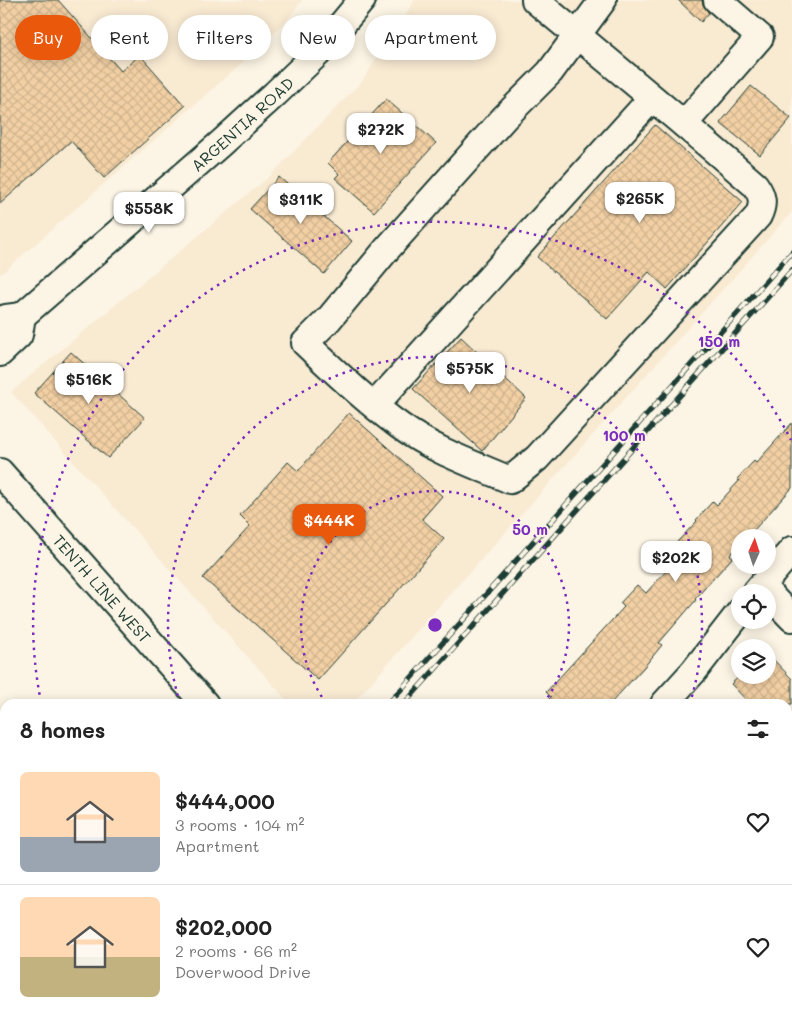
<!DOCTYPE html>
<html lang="en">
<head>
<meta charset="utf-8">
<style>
  body { margin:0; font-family:Mali,sans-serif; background:#f2f2f2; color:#222; height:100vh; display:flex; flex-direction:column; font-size:19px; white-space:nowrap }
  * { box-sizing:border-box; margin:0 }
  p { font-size:16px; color:#767676 }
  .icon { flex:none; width:28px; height:28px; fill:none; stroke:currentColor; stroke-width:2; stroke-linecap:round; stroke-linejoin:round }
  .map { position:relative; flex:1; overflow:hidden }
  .side { position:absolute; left:0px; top:699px; width:792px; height:321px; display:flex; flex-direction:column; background:#fff; border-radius:15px 15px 0 0; box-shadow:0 2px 12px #0003 }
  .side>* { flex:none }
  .banner { position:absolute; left:15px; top:15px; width:500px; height:45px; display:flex; gap:10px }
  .needle { width:32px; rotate:3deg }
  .tools { position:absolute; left:731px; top:529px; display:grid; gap:10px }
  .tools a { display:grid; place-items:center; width:45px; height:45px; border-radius:50%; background:#fff; box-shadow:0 2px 12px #0003; font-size:25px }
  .price { position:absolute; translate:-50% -42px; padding:0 11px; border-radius:10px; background:#fff; color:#222; font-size:16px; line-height:32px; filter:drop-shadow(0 1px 2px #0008) }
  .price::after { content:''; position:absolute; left:50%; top:30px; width:15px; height:11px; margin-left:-8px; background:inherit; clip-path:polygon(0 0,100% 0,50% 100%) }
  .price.active { background:#ea580c; color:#fff }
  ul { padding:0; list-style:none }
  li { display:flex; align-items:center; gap:15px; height:125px; padding:0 20px }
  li+li { border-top:1px solid #e0e0e0 }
  li span { display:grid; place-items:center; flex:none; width:140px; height:100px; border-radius:8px; color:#555 }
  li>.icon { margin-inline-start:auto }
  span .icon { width:60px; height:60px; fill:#fffc; stroke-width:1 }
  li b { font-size:21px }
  h2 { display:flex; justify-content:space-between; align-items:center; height:60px; padding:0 20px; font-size:21px }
  .pill { padding:0 18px; border-radius:22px; background:#fff; box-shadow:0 2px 12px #0003; font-size:18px; line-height:45px }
  .pill.active { background:#ea580c; color:#fff }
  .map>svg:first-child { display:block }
  .built { fill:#f9ead2 }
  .building { fill:url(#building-cross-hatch); stroke:#1f3d34 }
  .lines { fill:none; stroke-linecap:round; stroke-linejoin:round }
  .minor-casing { stroke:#1f3d34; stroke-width:30 }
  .minor { stroke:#fcf5e5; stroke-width:26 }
  .rail-casing { stroke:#1f3d34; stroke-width:5.5 }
  .rail { stroke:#fcf5e5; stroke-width:4; stroke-dasharray:11; stroke-linecap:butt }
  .ring { fill:none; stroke:#7b2cbf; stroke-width:2.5; stroke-dasharray:2.5 5 }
  .labels { text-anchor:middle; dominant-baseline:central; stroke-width:4; stroke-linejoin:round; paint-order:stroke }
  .street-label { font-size:16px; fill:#1f3d34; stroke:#fcf5e5 }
  .centre { fill:#7b2cbf; stroke:#fcf5e5; stroke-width:2.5 }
  .ring-label { font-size:15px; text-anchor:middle; font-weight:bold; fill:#7b2cbf; stroke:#fcf5e5; stroke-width:4; stroke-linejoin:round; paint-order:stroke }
</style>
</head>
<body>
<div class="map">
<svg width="792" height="1019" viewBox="0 0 792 1019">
  <defs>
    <pattern id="building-cross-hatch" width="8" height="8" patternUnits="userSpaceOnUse" patternTransform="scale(1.25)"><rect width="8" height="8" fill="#f3d0a4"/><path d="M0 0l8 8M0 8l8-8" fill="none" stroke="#d0b48e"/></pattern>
  </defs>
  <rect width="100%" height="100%" fill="#fcf5e5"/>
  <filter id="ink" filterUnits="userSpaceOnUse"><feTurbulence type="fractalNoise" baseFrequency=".02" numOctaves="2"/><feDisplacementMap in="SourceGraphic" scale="10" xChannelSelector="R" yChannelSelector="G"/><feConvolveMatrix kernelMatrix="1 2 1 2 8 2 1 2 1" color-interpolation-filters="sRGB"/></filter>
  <g filter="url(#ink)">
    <!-- built -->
    <path class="built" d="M 0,0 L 302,0 L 288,19 L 240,65 L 0,275 Z
      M 415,0 L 792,0 L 792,212 L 352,704 L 290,704 L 11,392 L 271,175 L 362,81 Z"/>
    <!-- building -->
    <path class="building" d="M 0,0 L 58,0 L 121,71 L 140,55 L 185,106 L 104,178 L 71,141 L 0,204 Z
      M 678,0 L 702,0 L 703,5 L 709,13 L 701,22 Z
      M 751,86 L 791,118 L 760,155 L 720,123 Z
      M 386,99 L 436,143 L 374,212 L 335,178 L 339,174 L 328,163 Z
      M 655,125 L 743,202 L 667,289 L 649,272 L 607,319 L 537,257 Z
      M 279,177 L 352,241 L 324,274 L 250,209 Z
      M 461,337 L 526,398 L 482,451 L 413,389 Z
      M 71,352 L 145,418 L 108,458 L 34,393 Z
      M 349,413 L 442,496 L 422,519 L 444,539 L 318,680 L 203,578 L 250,526 L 240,516 L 288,462 L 298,471 Z
      M 792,423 L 792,488 L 753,531 L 752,530 L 746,538 L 740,538 L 740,544 L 730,555 L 733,557 L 695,599 L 696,600 L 659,643 L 662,645 L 644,667 L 610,704 L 544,704 L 551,697 L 546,692 L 624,607 L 620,603 L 637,585 L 646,593 L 667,570 L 658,562 L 697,521 L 696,520 L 713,501 L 717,505 L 739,481 L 737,479 L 754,461 L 756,463 Z
      M 768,654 L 792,679 L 792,704 L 750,704 L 731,684 L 741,675 L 768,675 Z"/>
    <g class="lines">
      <!-- minor casing -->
      <g class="minor-casing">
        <g id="minor">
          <path d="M 535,0 C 608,61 683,122 755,185 C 763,196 764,204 758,216 L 537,458 L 510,480 C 473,464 433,450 400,426 C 367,402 335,372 305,343 L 329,319 L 387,249 L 505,117 L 550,72 L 603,0"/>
          <path d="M 684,124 L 760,37 L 717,0"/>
          <path id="s1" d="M 0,323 L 6,318 L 22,316 L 220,144 L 275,94 L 318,53 L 362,0"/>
          <path d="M 0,353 L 19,335 L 22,316"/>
          <path d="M 375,405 L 652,98"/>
          <path id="s2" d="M 0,472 L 205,704"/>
          <path d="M 756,592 L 792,550"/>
          <path d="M 768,593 L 792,618"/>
          <path d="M 664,704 L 694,671 L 740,612"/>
          <path d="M 788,983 L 792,979"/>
          <path d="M 484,1015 L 487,1019"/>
          <path d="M 558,1015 L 562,1019"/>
          <path d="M 747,1019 L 752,1015"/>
        </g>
      </g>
      <!-- minor -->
      <use href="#minor" class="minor"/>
      <!-- rail casing -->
      <g class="rail-casing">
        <path id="rail" d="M 388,704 L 792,252
          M 404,704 L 792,270
          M 106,1019 L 110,1015
          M 121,1019 L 125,1015"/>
      </g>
      <!-- rail -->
      <use href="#rail" class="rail"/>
    </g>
  </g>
  <!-- distance rings -->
  <g class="ring">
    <path d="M326 703A134 134 0 1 1 544 703"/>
    <path d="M180 703A267 267 0 1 1 690 703"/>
    <path d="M41 702A401 401 0 0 1 791 440"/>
  </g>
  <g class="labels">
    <!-- street labels -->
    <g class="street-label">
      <text stroke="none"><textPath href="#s1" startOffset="316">ARGENTIA ROAD</textPath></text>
      <text stroke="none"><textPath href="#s2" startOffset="155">TENTH LINE WEST</textPath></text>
    </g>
  </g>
  <circle cx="435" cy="625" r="8" class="centre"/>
  <g class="ring-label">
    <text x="719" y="347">150 m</text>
    <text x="624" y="441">100 m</text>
    <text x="530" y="535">50 m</text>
  </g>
</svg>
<div class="tools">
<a><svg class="needle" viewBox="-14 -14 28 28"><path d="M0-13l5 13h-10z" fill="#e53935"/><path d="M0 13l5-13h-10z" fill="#767676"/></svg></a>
<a><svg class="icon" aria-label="locate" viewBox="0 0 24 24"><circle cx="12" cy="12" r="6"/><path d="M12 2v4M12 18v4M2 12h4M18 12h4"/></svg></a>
<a><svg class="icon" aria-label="layers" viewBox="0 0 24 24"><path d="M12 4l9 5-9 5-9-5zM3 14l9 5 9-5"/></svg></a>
</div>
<b class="price" style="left:381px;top:155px">$272K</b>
<b class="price" style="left:640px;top:224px">$265K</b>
<b class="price" style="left:301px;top:225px">$311K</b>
<b class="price" style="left:149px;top:234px">$558K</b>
<b class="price" style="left:470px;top:394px">$575K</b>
<b class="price" style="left:89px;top:405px">$516K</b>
<b class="price active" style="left:329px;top:546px">$444K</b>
<b class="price" style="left:676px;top:583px">$202K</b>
<div class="banner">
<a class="pill active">Buy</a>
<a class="pill">Rent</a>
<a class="pill">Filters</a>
<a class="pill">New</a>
<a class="pill">Apartment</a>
</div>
<section class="side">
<h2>8 homes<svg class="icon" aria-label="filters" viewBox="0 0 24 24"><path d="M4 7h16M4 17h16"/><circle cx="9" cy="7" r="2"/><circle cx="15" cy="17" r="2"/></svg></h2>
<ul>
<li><span style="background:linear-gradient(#ffd9b3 65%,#9aa5b1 0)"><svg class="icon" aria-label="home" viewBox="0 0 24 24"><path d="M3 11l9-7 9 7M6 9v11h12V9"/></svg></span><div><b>$444,000</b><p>3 rooms · 104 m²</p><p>Apartment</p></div><svg class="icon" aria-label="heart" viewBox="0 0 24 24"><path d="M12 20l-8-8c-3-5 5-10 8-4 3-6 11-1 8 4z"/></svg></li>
<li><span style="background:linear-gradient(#ffd9b3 60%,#c2b280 0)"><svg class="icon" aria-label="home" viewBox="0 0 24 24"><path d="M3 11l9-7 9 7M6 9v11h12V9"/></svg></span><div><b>$202,000</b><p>2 rooms · 66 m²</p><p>Doverwood Drive</p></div><svg class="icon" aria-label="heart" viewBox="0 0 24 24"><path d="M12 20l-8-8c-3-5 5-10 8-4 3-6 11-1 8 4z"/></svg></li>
</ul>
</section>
</div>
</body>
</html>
